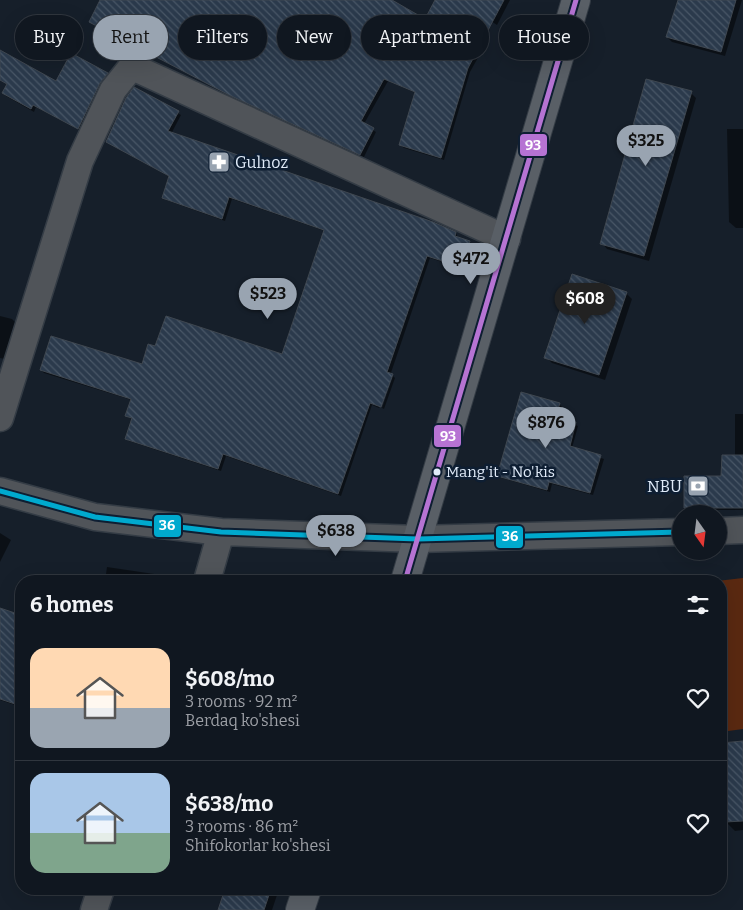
<!DOCTYPE html>
<html lang="en">
<head>
<meta charset="utf-8">
<style>
  body { margin:0; font-family:Bitter,serif; background:#192029; color:#f1f3f6; height:100vh; display:flex; flex-direction:column; font-size:19px; white-space:nowrap }
  * { box-sizing:border-box; margin:0 }
  p { font-size:16px; color:#9c9fa5 }
  .icon { flex:none; width:28px; height:28px; fill:none; stroke:currentColor; stroke-width:2; stroke-linecap:round; stroke-linejoin:round }
  .map { position:relative; flex:1; overflow:hidden }
  .details { position:absolute; left:15px; top:575px; width:712px; height:320px; display:flex; flex-direction:column; background:#101720; border-radius:20px; box-shadow:0 5px 20px #0002,0 0 0 1px #30363e }
  .details>* { flex:none }
  .hud { position:absolute; left:15px; top:15px; width:714px; height:45px; display:flex; gap:10px }
  .needle { width:32px; rotate:166deg }
  .buttons { position:absolute; left:672px; top:505px; display:grid; gap:10px }
  .buttons a { display:grid; place-items:center; width:55px; height:55px; border-radius:50%; background:#101720; box-shadow:0 5px 20px #0002,0 0 0 1px #30363e; font-size:25px }
  .price { position:absolute; translate:-50% -42px; padding:0 11px; border-radius:18px; background:#99a4b1; color:#111; font-size:16px; line-height:32px; filter:drop-shadow(0 1px 2px #0008) }
  .price::after { content:''; position:absolute; left:50%; top:30px; width:15px; height:11px; margin-left:-8px; background:inherit; clip-path:polygon(0 0,100% 0,50% 100%) }
  .price.current { background:#222; color:#fff }
  ul { padding:0; list-style:none }
  li { display:flex; align-items:center; gap:15px; height:125px; padding:0 15px }
  li+li { border-top:1px solid #30363e }
  li span { display:grid; place-items:center; flex:none; width:140px; height:100px; border-radius:15px; color:#555 }
  li>.icon { margin-inline-start:auto }
  span .icon { width:60px; height:60px; fill:#fffc; stroke-width:1 }
  li b { font-size:21px }
  h2 { display:flex; justify-content:space-between; align-items:center; height:60px; padding:0 15px; font-size:21px }
  .chip { padding:0 18px; border-radius:22px; background:#101720; box-shadow:0 5px 20px #0002,0 0 0 1px #30363e; font-size:18px; line-height:45px }
  .chip.current { background:#99a4b1; color:#111 }
  .map>svg:first-child { display:block }
  .grass { fill:#5a2911 }
  .shadow { fill:#0007 }
  .building { fill:url(#building-back-hatch); stroke:#3f4750 }
  .lines { fill:none; stroke-linecap:round; stroke-linejoin:round }
  .minor-casing { stroke:#343c45; stroke-width:29 }
  .major-casing { stroke:#343c45; stroke-width:30 }
  .minor { stroke:#505459; stroke-width:26 }
  .major { stroke:#595f66; stroke-width:28 }
  .bus-1-casing { stroke:#0e1e32; stroke-width:9 }
  .bus-2-casing { stroke:#0e1e32; stroke-width:9 }
  .bus-1 { stroke:#00a9ce; stroke-width:5 }
  .bus-2 { stroke:#b673d3; stroke-width:5 }
  .bus-dot { fill:#e0ebf9; stroke:#0e1e32; stroke-width:2 }
  .labels { text-anchor:middle; dominant-baseline:central; stroke-width:5; stroke-linejoin:round; paint-order:stroke }
  .bus-label { font-size:15px; fill:#e0ebf9; stroke:#0e1e32; text-anchor:start }
  .poi-label { font-size:16px; fill:#e0ebf9; stroke:#0e1e32; text-anchor:start }
  .line-badge { stroke:#0e1e32; stroke-width:2 }
  .badge-label { font-size:14px; text-anchor:middle; font-weight:bold; fill:#fff }
</style>
</head>
<body>
<div class="map">
<svg width="743" height="910" viewBox="0 0 743 910">
  <defs>
    <pattern id="building-back-hatch" width="6" height="6" patternUnits="userSpaceOnUse" patternTransform="scale(1.25)"><rect width="6" height="6" fill="#2b3a4c"/><path d="M-1 5l2 2M0 0l6 6M5-1l2 2" fill="none" stroke="#495767"/></pattern>
  </defs>
  <rect width="100%" height="100%" fill="#161f2a"/>
  <!-- grass -->
  <path class="grass" d="M 743,578 L 743,729 L 721,732 L 721,581 L 717,581 Z"/>
  <!-- shadow -->
  <path class="shadow" d="M 102,0 L 389,0 L 480,54 L 470,72 L 444,160 L 404,148 L 400,145 L 416,93 L 388,81 L 364,124 L 376,132 L 364,157 L 235,98 L 94,24 Z
    M 458,0 L 510,0 L 497,25 Z
    M 679,0 L 742,0 L 725,56 L 672,42 L 667,37 Z
    M 0,51 L 56,82 L 107,74 L 110,77 L 82,131 L 36,107 L 34,112 L 6,96 L 3,93 L 8,84 L 0,80 Z
    M 135,89 L 181,115 L 171,134 L 433,223 L 456,233 L 458,238 L 472,245 L 464,269 L 430,258 L 379,408 L 372,405 L 341,496 L 226,456 L 221,471 L 129,441 L 126,438 L 132,419 L 127,415 L 132,400 L 44,373 L 41,370 L 142,366 L 156,348 L 283,355 L 325,231 L 232,199 L 225,221 L 166,200 L 163,197 L 170,177 L 107,141 Z
    M 691,93 L 696,98 L 649,261 L 607,249 L 602,243 Z
    M 727,129 L 743,129 L 743,228 L 736,228 L 729,222 Z
    M 626,293 L 632,299 L 605,380 L 552,363 L 546,357 Z
    M 0,316 L 12,319 L 19,326 L 9,360 L 0,358 Z
    M 393,376 L 395,378 L 384,409 L 382,408 Z
    M 559,404 L 562,407 L 559,418 L 578,426 L 572,448 L 604,459 L 593,495 L 552,484 L 550,492 L 502,478 L 499,475 Z
    M 735,414 L 743,414 L 743,510 L 688,510 L 685,507 L 723,477 L 735,456 Z
    M 0,533 L 11,540 L 0,562 Z
    M 107,567 L 188,579 L 191,581 L 105,581 Z
    M 0,609 L 21,616 L 21,707 L 0,700 Z
    M 743,742 L 743,830 L 735,831 L 726,822 L 721,744 Z
    M 227,889 L 279,889 L 272,910 L 220,910 Z"/>
  <!-- building -->
  <path class="building" d="M 100,0 L 392,0 L 425,19 L 435,0 L 504,0 L 468,68 L 441,158 L 399,145 L 415,92 L 384,79 L 361,121 L 374,128 L 360,155 L 231,96 L 89,22 Z
    M 678,0 L 736,0 L 721,52 L 666,37 Z
    M 0,50 L 56,81 L 71,53 L 108,73 L 100,83 L 78,129 L 33,105 L 31,109 L 2,93 L 7,84 L 0,80 Z
    M 646,79 L 692,91 L 644,256 L 600,244 Z
    M 134,87 L 179,111 L 168,131 L 433,222 L 456,232 L 455,236 L 470,241 L 461,267 L 427,256 L 387,372 L 393,374 L 381,407 L 370,403 L 338,494 L 223,454 L 218,469 L 125,439 L 132,418 L 125,416 L 131,399 L 40,370 L 51,336 L 142,364 L 148,344 L 155,346 L 166,316 L 282,354 L 324,230 L 229,197 L 222,219 L 162,198 L 169,176 L 106,142 L 126,98 Z
    M 572,274 L 627,292 L 599,375 L 544,358 Z
    M 521,392 L 560,403 L 556,416 L 576,422 L 570,446 L 601,455 L 590,493 L 549,482 L 547,490 L 497,476 Z
    M 722,455 L 743,455 L 743,508 L 684,508 L 684,476 L 721,476 Z
    M 0,608 L 21,615 L 21,706 L 0,699 Z
    M 743,741 L 743,821 L 725,822 L 721,743 Z
    M 225,889 L 271,889 L 264,910 L 218,910 Z"/>
  <g class="lines">
    <!-- minor casing -->
    <g class="minor-casing">
      <path id="minor" d="M 0,418 L 80,161 L 113,90 L 129,70 L 137,69 L 507,239
        M 0,491 L 95,517 L 221,532 L 418,539 L 681,532
        M 719,531 L 743,530
        M 207,581 L 221,532
        M 94,910 L 101,889"/>
    </g>
    <!-- major casing -->
    <g class="major-casing">
      <path id="major" d="M 405,581 L 576,0
        M 300,910 L 307,889"/>
    </g>
    <!-- minor -->
    <use href="#minor" class="minor"/>
    <!-- major -->
    <use href="#major" class="major"/>
    <!-- bus-1 casing -->
    <g class="bus-1-casing">
      <path id="bus-1" d="M 0,491 L 95,517 L 221,532 L 418,539 L 681,532"/>
    </g>
    <!-- bus-2 casing -->
    <g class="bus-2-casing">
      <path id="bus-2" d="M 405,581 L 576,0"/>
    </g>
    <!-- bus-1 -->
    <use href="#bus-1" class="bus-1"/>
    <!-- bus-2 -->
    <use href="#bus-2" class="bus-2"/>
  </g>
  <!-- icons -->
  <defs>
    <g id="pharmacy-square" transform="scale(1.125)"><rect x="-9" y="-9" width="18" height="18" rx="4" fill="#99a4b1" stroke="#0e1e32"/><path d="M-2-6h4v4h4v4h-4v4h-4v-4h-4v-4h4Z" fill="#fff"/></g>
    <g id="bank-square" transform="scale(1.125)"><rect x="-9" y="-9" width="18" height="18" rx="4" fill="#99a4b1" stroke="#0e1e32"/><path d="M-6-4H6V4H-6ZM0-2.3a2.3 2.3 0 1 0 0 4.6a2.3 2.3 0 1 0 0-4.6Z" fill="#fff"/></g>
  </defs>
  <g fill-rule="evenodd">
    <use href="#pharmacy-square" x="219" y="162"/>
    <use href="#bank-square" x="698" y="486"/>
  </g>
  <!-- markers -->
  <circle class="bus-dot" cx="437" cy="472" r="4.5"/>
  <g class="labels">
    <!-- bus labels -->
    <g class="bus-label">
      <text x="446" y="472">Mang'it - No'kis</text>
    </g>
    <!-- poi labels -->
    <g class="poi-label">
      <text x="235" y="162">Gulnoz</text>
      <text x="682" y="486" text-anchor="end">NBU</text>
    </g>
  </g>
  <g class="line-badge">
    <rect x="519" y="133" width="29" height="24" rx="5" fill="#b673d3"/>
    <rect x="433" y="424" width="29" height="24" rx="5" fill="#b673d3"/>
    <rect x="153" y="514" width="29" height="24" rx="5" fill="#00a9ce"/>
    <rect x="495" y="525" width="29" height="24" rx="5" fill="#00a9ce"/>
  </g>
  <g class="badge-label">
    <text x="533" y="150">93</text>
    <text x="448" y="441">93</text>
    <text x="167" y="530">36</text>
    <text x="510" y="541">36</text>
  </g>
</svg>
<div class="buttons">
<a><svg class="needle" viewBox="-14 -14 28 28"><path d="M0-13l5 13h-10z" fill="#e53935"/><path d="M0 13l5-13h-10z" fill="#9c9fa5"/></svg></a>
</div>
<b class="price" style="left:646px;top:167px">$325</b>
<b class="price" style="left:471px;top:285px">$472</b>
<b class="price" style="left:268px;top:320px">$523</b>
<b class="price current" style="left:585px;top:325px">$608</b>
<b class="price" style="left:546px;top:449px">$876</b>
<b class="price" style="left:336px;top:557px">$638</b>
<div class="hud">
<a class="chip">Buy</a>
<a class="chip current">Rent</a>
<a class="chip">Filters</a>
<a class="chip">New</a>
<a class="chip">Apartment</a>
<a class="chip">House</a>
</div>
<section class="details">
<h2>6 homes<svg class="icon" aria-label="filters" viewBox="0 0 24 24"><path d="M4 7h16M4 17h16"/><circle cx="9" cy="7" r="2"/><circle cx="15" cy="17" r="2"/></svg></h2>
<ul>
<li><span style="background:linear-gradient(#ffd9b3 60%,#9aa5b1 0)"><svg class="icon" aria-label="home" viewBox="0 0 24 24"><path d="M3 11l9-7 9 7M6 9v11h12V9"/></svg></span><div><b>$608/mo</b><p>3 rooms · 92 m²</p><p>Berdaq ko'shesi</p></div><svg class="icon" aria-label="heart" viewBox="0 0 24 24"><path d="M12 20l-8-8c-3-5 5-10 8-4 3-6 11-1 8 4z"/></svg></li>
<li><span style="background:linear-gradient(#a9c7e8 60%,#7fa58c 0)"><svg class="icon" aria-label="home" viewBox="0 0 24 24"><path d="M3 11l9-7 9 7M6 9v11h12V9"/></svg></span><div><b>$638/mo</b><p>3 rooms · 86 m²</p><p>Shifokorlar ko'shesi</p></div><svg class="icon" aria-label="heart" viewBox="0 0 24 24"><path d="M12 20l-8-8c-3-5 5-10 8-4 3-6 11-1 8 4z"/></svg></li>
</ul>
</section>
</div>
</body>
</html>
